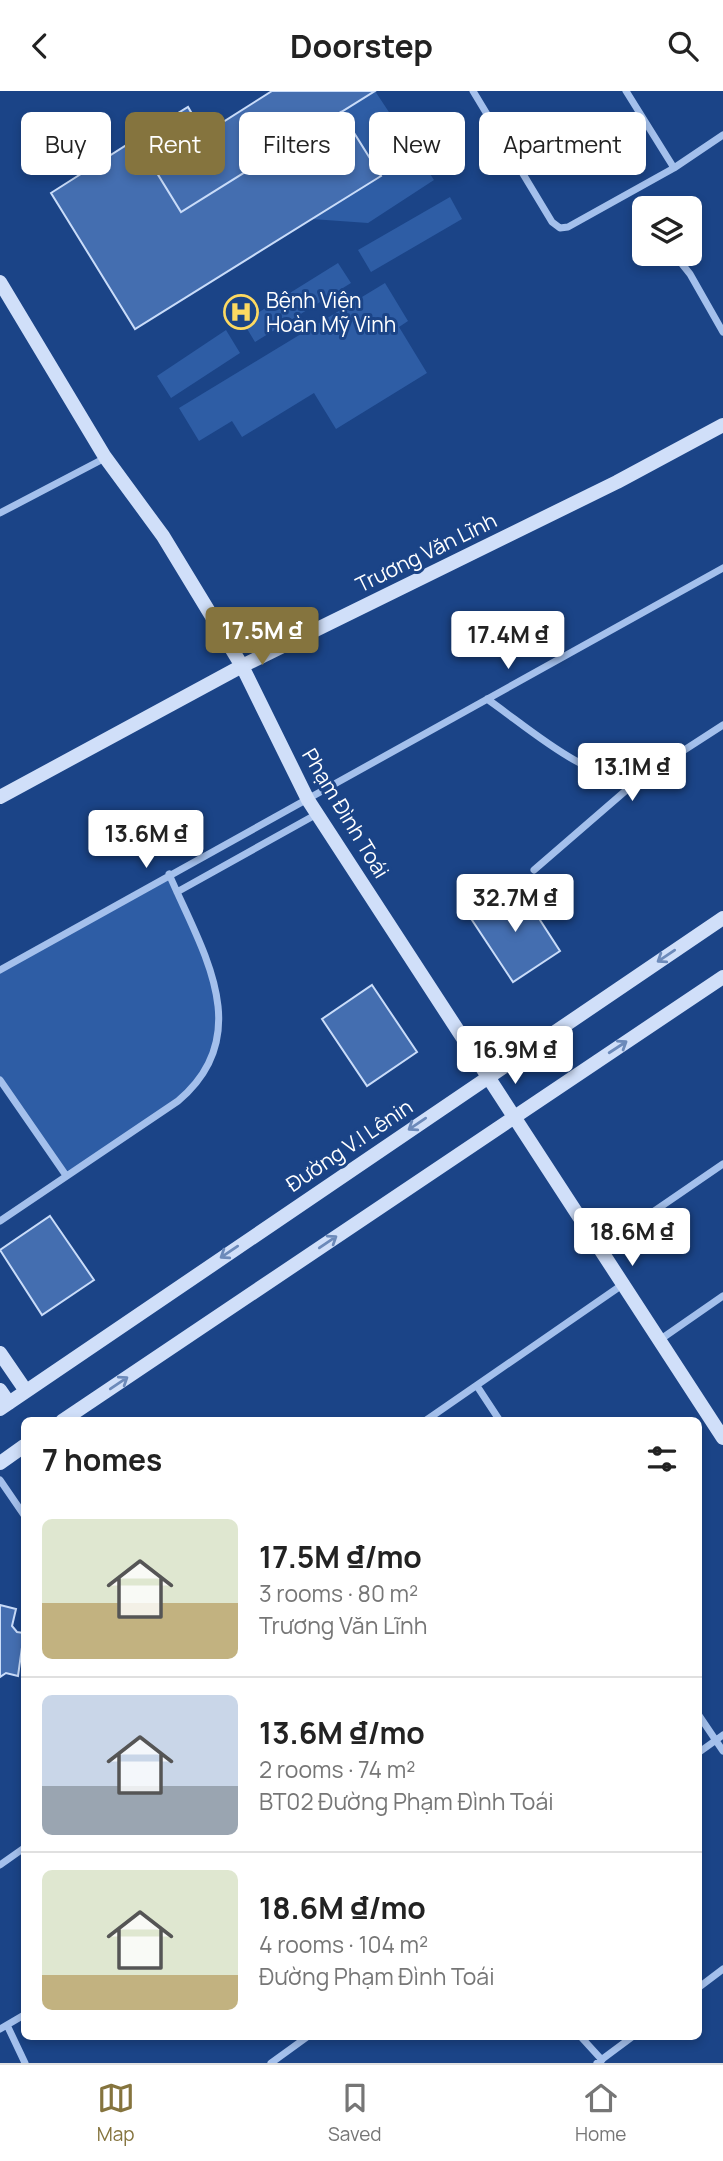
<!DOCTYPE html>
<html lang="en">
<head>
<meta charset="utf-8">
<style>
  body { margin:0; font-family:Manrope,sans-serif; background:#f2f2f2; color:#222; height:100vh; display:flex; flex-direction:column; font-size:26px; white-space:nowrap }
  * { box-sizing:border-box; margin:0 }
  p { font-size:23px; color:#767676 }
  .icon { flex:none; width:38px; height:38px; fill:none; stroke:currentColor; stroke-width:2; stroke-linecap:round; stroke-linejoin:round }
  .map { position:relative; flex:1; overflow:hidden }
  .details { position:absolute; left:21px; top:1326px; width:681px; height:623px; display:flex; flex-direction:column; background:#fff; border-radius:10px; box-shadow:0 4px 10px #0003 }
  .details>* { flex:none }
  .banner { position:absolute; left:21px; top:21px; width:682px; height:63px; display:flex; gap:14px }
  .buttons { position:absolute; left:632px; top:105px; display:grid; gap:14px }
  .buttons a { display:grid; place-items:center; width:70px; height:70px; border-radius:10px; background:#fff; box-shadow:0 4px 10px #0003; font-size:35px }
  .price { position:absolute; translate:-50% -60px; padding:0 16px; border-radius:7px; background:#fff; color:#222; font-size:23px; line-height:46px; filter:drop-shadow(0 2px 4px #0008) }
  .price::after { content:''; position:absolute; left:50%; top:42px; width:21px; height:16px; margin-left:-10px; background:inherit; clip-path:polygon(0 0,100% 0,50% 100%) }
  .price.on { background:#85743e; color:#fff }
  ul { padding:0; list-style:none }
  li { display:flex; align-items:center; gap:21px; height:175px; padding:0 21px }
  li+li { border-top:2px solid #e0e0e0 }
  li span { display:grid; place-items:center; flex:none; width:196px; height:140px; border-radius:10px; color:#555 }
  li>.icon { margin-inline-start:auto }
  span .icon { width:84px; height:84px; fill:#fffc; stroke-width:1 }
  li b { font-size:30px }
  h2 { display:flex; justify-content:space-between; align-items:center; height:84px; padding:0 21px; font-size:30px }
  .chip { padding:0 24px; border-radius:10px; background:#fff; box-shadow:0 4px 10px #0003; font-size:24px; line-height:63px }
  .chip.on { background:#85743e; color:#fff }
  header { display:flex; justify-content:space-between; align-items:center; height:91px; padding:0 21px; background:#fff; font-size:32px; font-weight:700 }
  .menu { display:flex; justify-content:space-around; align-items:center; height:98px; border-top:2px solid #e0e0e0; background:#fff; font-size:19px; color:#767676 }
  .menu a { display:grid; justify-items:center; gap:4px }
  .menu .on { color:#85743e }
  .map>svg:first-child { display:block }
  .green { fill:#2e5da5 }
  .building { fill:#446eb0; stroke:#c9dcf9; stroke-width:2 }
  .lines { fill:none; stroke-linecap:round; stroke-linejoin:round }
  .street { stroke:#a4c0ec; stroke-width:7 }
  .secondary { stroke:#d0dff9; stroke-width:14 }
  .oneway { stroke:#6c8aba }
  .labels { text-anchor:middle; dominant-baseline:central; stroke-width:6; stroke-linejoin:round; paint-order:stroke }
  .poi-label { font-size:21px; fill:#fff; stroke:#1b4487; text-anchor:start }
  .street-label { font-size:21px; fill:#fff; stroke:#1b4487 }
</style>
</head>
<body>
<header><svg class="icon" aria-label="back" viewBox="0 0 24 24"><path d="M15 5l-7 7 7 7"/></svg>Doorstep<svg class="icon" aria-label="search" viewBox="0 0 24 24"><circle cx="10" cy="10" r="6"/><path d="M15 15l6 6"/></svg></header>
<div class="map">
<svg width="723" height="1972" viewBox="0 0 723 1972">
  <rect width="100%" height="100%" fill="#1b4487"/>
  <!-- green -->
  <path class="green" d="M 375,0 L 434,89 L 368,132 L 312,128 L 380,85 L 341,21 Z
    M 450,106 L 462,128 L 371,181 L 358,159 Z
    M 338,172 L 351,192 L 255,251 L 243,231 Z
    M 385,192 L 408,230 L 399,236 L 427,282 L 336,338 L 314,302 L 242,346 L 232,330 L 199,350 L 179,317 Z
    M 226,239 L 240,262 L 171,307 L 157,285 Z
    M 169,783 L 218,902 L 214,960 L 187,1002 L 65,1083 L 0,989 L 0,881 Z"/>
  <!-- building -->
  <path class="building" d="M 272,0 L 375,0 L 181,121 L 136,48 L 188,16 L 204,43 Z
    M 341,21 L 381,85 L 135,238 L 51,102 L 136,48 L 181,121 Z
    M 518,795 L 560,860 L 513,891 L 470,826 Z
    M 372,894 L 417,961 L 367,995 L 322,928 Z
    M 50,1125 L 94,1189 L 42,1224 L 0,1159 Z
    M 0,1514 L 16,1518 L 12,1535 L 17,1541 L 24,1542 L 18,1585 L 6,1582 L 0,1586 Z"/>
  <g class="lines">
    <!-- street -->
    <path class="street" d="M 473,0 L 552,131 L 560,137 L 568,136 L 674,77 L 723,44
      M 626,0 L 674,77
      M 674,163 L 690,183 L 723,241
      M 0,422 L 105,367
      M 487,608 C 529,637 585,689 638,689
      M 534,779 L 638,689 L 723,634
      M 177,801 L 317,723
      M 0,879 L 723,477
      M 0,989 L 65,1083
      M 0,1130 L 178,1010 C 258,943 201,858 169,783
      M 599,1158 L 723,1073
      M 661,1248 L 723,1205
      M 477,1295 L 500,1330
      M 425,1330 L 622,1194
      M 0,1389 L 24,1424
      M 698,1623 L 723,1660
      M 698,1662 L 723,1644
      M 0,1774 L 24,1757
      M 698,1897 L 723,1878
      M 7,1934 L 25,1972
      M 0,1938 L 24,1924
      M 581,1946 L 602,1969
      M 271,1972 L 307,1946
      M 597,1972 L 632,1946"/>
    <!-- secondary -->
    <path class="secondary" d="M 0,191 L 105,366 L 163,445 L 242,575 L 308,709 L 723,1347
      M 0,706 L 242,575 L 617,391 L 723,334
      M 0,1262 L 26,1300
      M 0,1299 L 9,1312
      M 0,1318 L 723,827
      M 62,1330 L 723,886
      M 0,1372 L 24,1355"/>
  </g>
  <!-- one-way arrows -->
  <defs><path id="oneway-shaft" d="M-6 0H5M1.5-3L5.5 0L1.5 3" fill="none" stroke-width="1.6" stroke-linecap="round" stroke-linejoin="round" transform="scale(1.75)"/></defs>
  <g class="oneway">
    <use href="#oneway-shaft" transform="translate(666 865) rotate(146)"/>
    <use href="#oneway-shaft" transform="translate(618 956) rotate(-33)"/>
    <use href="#oneway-shaft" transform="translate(417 1033) rotate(146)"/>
    <use href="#oneway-shaft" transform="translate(328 1151) rotate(-34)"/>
    <use href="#oneway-shaft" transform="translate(229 1161) rotate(146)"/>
    <use href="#oneway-shaft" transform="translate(119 1292) rotate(-34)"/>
  </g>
  <!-- icons -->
  <defs>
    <g id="hospital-ring" transform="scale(1.75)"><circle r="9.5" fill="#1b4487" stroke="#fdd961" stroke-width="1.5"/><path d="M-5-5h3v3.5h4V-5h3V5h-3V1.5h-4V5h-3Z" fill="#fdd961"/></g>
  </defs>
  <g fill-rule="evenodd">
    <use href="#hospital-ring" x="241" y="221"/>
  </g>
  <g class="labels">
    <!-- poi labels -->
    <g class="poi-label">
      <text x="266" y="209">Bệnh Viện<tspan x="266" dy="24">Hoàn Mỹ Vinh</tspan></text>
    </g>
    <!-- street labels -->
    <g class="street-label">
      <text transform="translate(426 461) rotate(-26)">Trương Văn Lĩnh</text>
      <text transform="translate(346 722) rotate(59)">Phạm Đình Toái</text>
      <text transform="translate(349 1054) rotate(-34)">Đường V.I Lênin</text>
    </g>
  </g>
</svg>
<div class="buttons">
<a><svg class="icon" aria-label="layers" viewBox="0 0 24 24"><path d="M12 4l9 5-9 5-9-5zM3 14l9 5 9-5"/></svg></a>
</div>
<b class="price on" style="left:262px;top:576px">17.5M ₫</b>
<b class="price" style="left:508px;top:580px">17.4M ₫</b>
<b class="price" style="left:632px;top:712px">13.1M ₫</b>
<b class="price" style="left:146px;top:779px">13.6M ₫</b>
<b class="price" style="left:515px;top:843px">32.7M ₫</b>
<b class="price" style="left:515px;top:995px">16.9M ₫</b>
<b class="price" style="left:632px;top:1177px">18.6M ₫</b>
<div class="banner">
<a class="chip">Buy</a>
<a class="chip on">Rent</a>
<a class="chip">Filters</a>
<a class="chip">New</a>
<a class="chip">Apartment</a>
</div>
<section class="details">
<h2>7 homes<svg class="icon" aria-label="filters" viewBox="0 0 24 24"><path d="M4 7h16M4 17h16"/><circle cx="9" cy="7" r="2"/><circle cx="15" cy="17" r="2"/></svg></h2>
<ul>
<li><span style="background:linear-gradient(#dfe7d0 60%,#c2b280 0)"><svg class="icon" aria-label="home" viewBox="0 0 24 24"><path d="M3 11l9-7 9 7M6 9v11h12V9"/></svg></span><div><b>17.5M ₫/mo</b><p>3 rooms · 80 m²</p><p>Trương Văn Lĩnh</p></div></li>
<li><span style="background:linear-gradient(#c9d6e8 65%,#9aa5b1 0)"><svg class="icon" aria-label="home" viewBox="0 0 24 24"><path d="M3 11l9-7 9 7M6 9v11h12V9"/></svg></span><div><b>13.6M ₫/mo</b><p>2 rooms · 74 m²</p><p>BT02 Đường Phạm Đình Toái</p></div></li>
<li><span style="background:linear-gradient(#dfe7d0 75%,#c2b280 0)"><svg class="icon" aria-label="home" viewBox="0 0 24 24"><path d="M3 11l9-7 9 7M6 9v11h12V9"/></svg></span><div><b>18.6M ₫/mo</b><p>4 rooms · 104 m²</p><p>Đường Phạm Đình Toái</p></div></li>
</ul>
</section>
</div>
<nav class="menu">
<a class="on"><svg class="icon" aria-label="map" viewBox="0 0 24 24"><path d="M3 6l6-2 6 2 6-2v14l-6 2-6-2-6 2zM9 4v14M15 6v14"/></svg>Map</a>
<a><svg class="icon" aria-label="saved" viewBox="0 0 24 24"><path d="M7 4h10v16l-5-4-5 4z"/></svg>Saved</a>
<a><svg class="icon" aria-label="home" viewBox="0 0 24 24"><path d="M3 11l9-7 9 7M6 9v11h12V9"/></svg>Home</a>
</nav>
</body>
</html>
